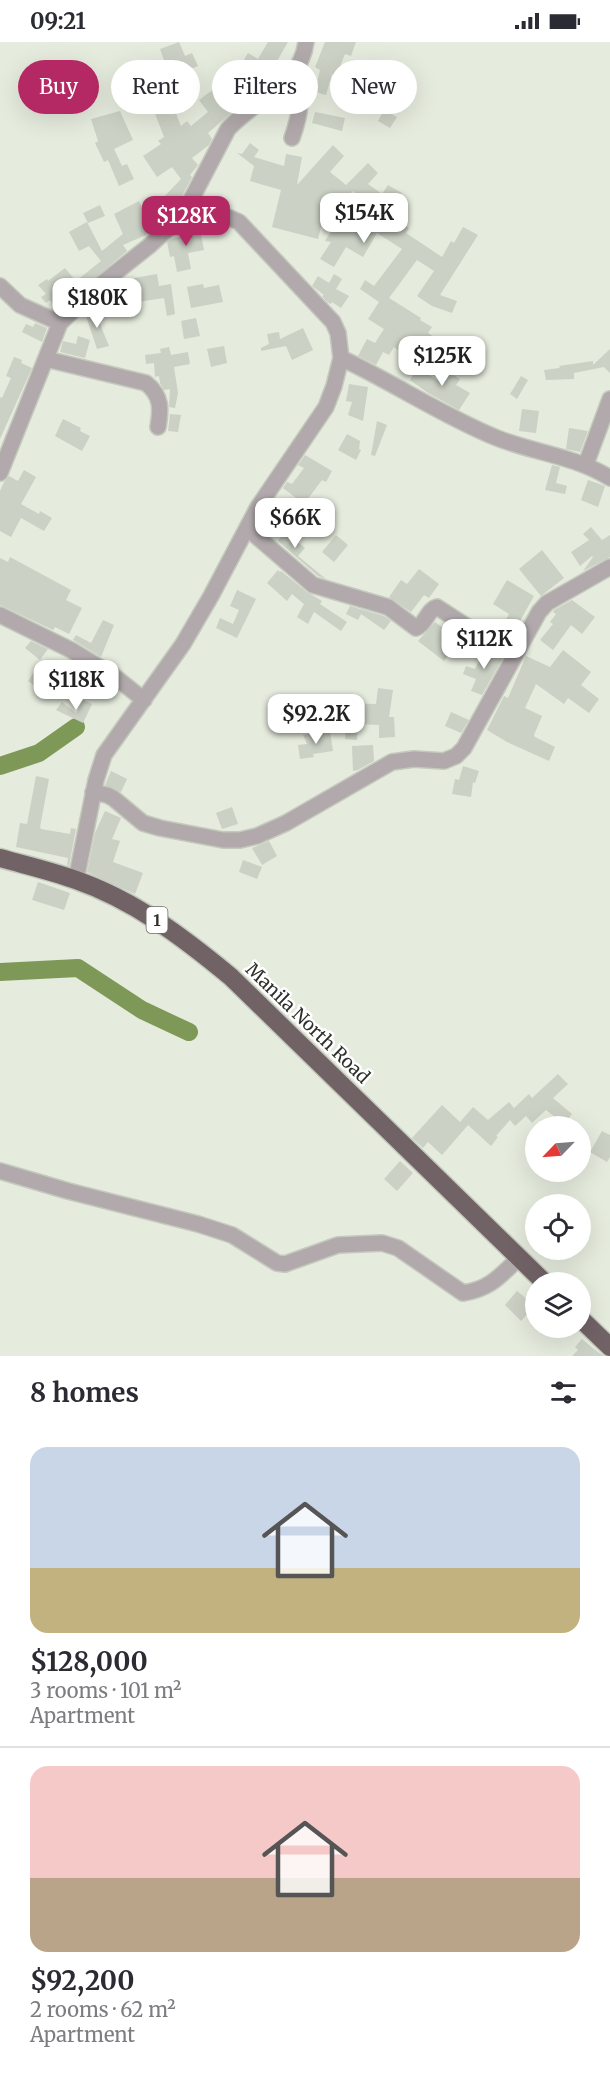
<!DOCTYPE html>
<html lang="en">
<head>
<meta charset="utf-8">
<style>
  body { margin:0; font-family:Merriweather,serif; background:#f2f2f3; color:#2b2b33; height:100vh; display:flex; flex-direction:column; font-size:22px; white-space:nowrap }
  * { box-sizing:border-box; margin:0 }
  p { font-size:20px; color:#7c7c81 }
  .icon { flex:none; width:33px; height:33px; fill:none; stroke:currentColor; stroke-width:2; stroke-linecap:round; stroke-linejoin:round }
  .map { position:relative; height:1314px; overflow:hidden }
  .sheet { display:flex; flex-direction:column; background:#fff; flex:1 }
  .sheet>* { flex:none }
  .guide { position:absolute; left:18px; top:18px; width:574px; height:54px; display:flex; gap:12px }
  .needle { width:39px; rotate:245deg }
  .tools { position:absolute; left:525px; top:1074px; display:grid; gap:12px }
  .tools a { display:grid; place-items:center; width:66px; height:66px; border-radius:50%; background:#fff; box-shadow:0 6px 24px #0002; font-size:30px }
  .price { position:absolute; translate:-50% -51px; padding:0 14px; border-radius:12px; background:#fff; color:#222; font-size:20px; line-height:39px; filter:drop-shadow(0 2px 3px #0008) }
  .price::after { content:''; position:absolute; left:50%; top:36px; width:18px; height:14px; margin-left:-9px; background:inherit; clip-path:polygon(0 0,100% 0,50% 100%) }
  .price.selected { background:#b42863; color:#fff }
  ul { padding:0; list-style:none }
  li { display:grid; align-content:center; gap:12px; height:318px; padding:0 30px }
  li+li { border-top:2px solid #e1e1e2 }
  li span { display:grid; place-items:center; height:186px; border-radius:18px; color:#555 }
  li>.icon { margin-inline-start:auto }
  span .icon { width:108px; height:108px; fill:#fffc; stroke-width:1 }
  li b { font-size:26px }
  h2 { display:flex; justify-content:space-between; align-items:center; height:72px; padding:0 30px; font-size:26px }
  .chip { padding:0 21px; border-radius:27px; background:#fff; box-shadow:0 6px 24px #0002; font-size:21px; line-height:54px }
  .chip.selected { background:#b42863; color:#fff }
  .status { display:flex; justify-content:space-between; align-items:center; height:42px; padding:0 30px; background:#fff; direction:ltr }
  .status svg { height:16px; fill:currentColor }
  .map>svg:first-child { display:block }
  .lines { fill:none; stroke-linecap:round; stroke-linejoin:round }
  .river { stroke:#7e9957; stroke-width:18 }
  .building { fill:#cbd1c4 }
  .minor-casing { stroke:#c4c9bd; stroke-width:18 }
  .highway-casing { stroke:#c4c9bd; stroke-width:21 }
  .minor { stroke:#b1a9ab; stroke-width:15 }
  .highway { stroke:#716266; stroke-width:18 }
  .labels { text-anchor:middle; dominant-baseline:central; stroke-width:5; stroke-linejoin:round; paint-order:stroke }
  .shield { fill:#fff; stroke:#6d6e6b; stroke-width:1.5 }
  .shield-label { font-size:16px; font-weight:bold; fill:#2e302b }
  .street-label { font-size:18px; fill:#2e302b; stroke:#fff }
</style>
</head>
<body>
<div class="status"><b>09:21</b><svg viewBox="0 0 49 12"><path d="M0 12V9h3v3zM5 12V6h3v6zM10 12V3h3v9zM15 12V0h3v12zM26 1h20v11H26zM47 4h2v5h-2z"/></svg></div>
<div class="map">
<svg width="610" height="1314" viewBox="0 0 610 1314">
  <rect width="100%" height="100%" fill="#e5ebdd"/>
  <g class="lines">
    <!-- river -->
    <path class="river" d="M 0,724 L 39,711 L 76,685
      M 0,930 L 78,926 L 142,968 L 189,990"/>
  </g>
  <!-- building -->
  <path class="building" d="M 179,0 L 185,14 L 192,11 L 198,24 L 170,35 L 160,7 Z
    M 268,0 L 288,0 L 273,26 L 279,32 L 271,39 L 267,38 L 264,45 L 251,32 L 240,52 L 245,59 L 208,91 L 212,97 L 209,103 L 192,116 L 198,123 L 190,133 L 192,135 L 175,167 L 146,193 L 123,203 L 127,209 L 76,252 L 68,250 L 62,264 L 57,268 L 50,258 L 46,261 L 41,255 L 46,252 L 38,243 L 47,237 L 48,239 L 65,226 L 76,239 L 101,219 L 89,204 L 79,209 L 69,190 L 87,180 L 102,209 L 123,192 L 114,172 L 139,159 L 142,166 L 161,158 L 181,137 L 172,125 L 157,135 L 143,114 L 161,102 L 158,99 L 164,95 L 154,69 L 172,61 L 181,84 L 187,79 L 191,84 L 208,70 L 199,58 L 234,32 L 233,37 L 248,11 L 258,17 Z
    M 325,0 L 356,0 L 351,14 L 345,12 L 336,34 L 332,32 L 326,53 L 315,50 L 320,28 L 315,25 Z
    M 384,68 L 397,75 L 390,86 L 378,79 Z
    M 120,69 L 133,98 L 114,107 L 122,124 L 127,122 L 134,137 L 119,144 L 108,118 L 104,120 L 95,101 L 98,99 L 91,77 Z
    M 315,70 L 345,76 L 342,89 L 312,81 Z
    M 250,101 L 259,108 L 254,115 L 284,124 L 286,112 L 302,115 L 297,143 L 333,103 L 344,114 L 330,130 L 346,143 L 368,121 L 378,131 L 368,142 L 382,152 L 388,143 L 402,151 L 388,172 L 409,186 L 406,191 L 442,215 L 451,199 L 454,201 L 463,185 L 478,193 L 440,253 L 457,259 L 452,271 L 432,264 L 417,254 L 434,229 L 417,218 L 389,256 L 421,276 L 420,278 L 432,285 L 428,291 L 441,300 L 433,313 L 422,306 L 415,318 L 394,305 L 389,313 L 383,310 L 376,323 L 358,314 L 367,297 L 375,301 L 384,287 L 368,277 L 379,260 L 360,247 L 365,238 L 374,244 L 402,207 L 377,191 L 363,215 L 346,205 L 334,225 L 320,217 L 331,200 L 325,199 L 339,177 L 359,189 L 373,166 L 353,149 L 339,163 L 329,153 L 318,197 L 272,185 L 281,148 L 250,139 L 254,124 L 237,111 L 242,112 Z
    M 100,163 L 105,174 L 88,181 L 83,171 Z
    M 199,183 L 204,208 L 188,211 L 191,227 L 177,230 L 174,214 L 170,215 L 167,200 L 171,197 L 185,194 L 183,187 Z
    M 157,232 L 159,244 L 171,242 L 175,272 L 167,274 L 164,256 L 138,260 L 138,258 L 131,258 L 130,251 L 136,250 L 134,236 Z
    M 334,232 L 342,237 L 336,247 L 349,254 L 341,266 L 332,260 L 331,262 L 327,260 L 322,254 L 324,253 L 312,244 L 318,234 L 329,241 Z
    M 203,242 L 204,246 L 219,243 L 223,260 L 191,266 L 187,245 Z
    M 95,266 L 102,287 L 109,304 L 97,307 L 85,271 Z
    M 196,276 L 200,294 L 184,297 L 181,279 Z
    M 35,281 L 47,286 L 42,300 L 22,290 L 26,282 L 33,285 Z
    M 303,286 L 313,308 L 292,318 L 286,304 L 261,309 L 261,306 L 269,302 L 267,292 L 279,290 L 280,297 Z
    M 78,294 L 90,298 L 85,316 L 60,310 L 63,299 L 76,302 Z
    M 224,304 L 227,321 L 211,325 L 207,307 Z
    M 169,305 L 171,313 L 188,310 L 190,322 L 174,325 L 178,351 L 175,366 L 169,365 L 170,347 L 164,348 L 160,341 L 159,334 L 155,335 L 154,321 L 146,322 L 145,313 L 161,311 L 160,307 Z
    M 610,307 L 610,331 L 604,325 L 574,331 L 574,337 L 546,338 L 544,328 L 560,326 L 559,324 L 593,319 L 593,323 Z
    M 14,315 L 22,318 L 21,321 L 32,326 L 0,397 L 0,355 L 2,356 L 11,336 L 6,334 Z
    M 418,326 L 437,338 L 444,327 L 460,337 L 456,343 L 470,351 L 459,368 L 428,351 L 410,338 Z
    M 521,334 L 528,338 L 517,357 L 510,352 Z
    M 349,342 L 368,345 L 363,379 L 348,373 L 352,360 L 346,359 Z
    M 522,367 L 539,369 L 536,391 L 519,389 Z
    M 170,372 L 181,373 L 178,390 L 168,389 Z
    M 63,377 L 81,386 L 80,389 L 90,394 L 82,409 L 55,394 Z
    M 377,379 L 387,383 L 375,414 L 371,413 Z
    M 569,386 L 588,389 L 580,410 L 566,407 Z
    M 347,392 L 360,399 L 359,407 L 361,408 L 356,418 L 338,408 Z
    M 305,413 L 332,429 L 326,440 L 322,438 L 304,462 L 283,446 L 287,440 L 292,442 L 304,426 L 298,423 Z
    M 552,423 L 560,425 L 556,441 L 567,444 L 565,452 L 545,448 Z
    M 24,428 L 36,435 L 21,462 L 39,472 L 40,469 L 52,476 L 44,489 L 21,476 L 11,495 L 0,489 L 0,449 L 4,440 L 9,434 L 18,439 Z
    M 588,438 L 605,444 L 598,465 L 581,458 Z
    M 591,485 L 602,498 L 610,493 L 610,515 L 583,529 L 593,515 L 592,514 L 580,524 L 571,510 L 589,498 L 583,492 Z
    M 285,490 L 305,506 L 298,514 L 326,537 L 318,534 L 278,499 Z
    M 336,493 L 348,503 L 334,520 L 322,510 Z
    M 542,508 L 564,536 L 541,554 L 519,527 Z
    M 10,515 L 71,548 L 66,558 L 82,566 L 69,592 L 55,585 L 53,588 L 0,563 L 0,516 L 8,520 Z
    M 419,527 L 439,542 L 429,556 L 424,553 L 411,570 L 389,555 L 401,538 L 407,542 Z
    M 278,528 L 280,530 L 281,529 L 307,550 L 322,559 L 320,562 L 347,580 L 341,589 L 314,570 L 308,582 L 297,575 L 304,562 L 292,552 L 287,559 L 267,541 Z
    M 507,538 L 534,554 L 520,579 L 522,580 L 513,597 L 499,590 L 509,572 L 493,562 Z
    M 237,548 L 256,557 L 237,596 L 216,586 L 220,576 L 233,582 L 239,568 L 230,564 Z
    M 572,558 L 595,575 L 582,592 L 571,583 L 553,608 L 540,598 L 553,582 L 550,580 L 556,572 L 553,570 L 554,568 Z
    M 350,564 L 384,574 L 391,579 L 384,588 L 361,572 L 358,578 L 346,572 Z
    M 103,578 L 114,583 L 101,615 L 73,598 L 76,593 L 91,601 Z
    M 435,580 L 459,598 L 444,619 L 418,599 Z
    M 31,599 L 48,607 L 40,618 L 25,606 Z
    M 486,605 L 504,614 L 482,653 L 471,649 L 476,637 L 463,632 L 466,624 L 475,627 Z
    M 563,608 L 591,630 L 581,643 L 599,657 L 589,671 L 568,656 L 564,662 L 536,642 L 525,666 L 542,674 L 534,693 L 535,695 L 555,705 L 549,719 L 507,700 L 487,688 L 504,654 L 508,656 L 526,614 L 550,625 Z
    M 34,630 L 54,641 L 46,653 L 28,639 Z
    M 378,646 L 393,648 L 389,675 L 394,675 L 395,695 L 379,696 L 379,683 L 358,682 L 357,698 L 345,697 L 346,682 L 343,682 L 343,661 L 376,662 Z
    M 83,658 L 92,662 L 83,681 L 56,668 L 62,660 L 76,671 Z
    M 451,670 L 469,678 L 461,691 L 445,684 Z
    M 330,689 L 333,709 L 313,712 L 314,715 L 300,717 L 298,703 L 307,702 L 303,693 Z
    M 373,703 L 374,719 L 358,728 L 353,729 L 352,704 Z
    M 463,724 L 479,729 L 475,741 L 473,740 L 471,755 L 452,752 L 455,737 L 459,738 Z
    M 111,729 L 127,737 L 121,750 L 105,743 Z
    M 36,734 L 49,737 L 40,785 L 41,787 L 70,792 L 71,786 L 76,787 L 69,824 L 67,823 L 68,816 L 16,805 L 20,781 L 27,782 Z
    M 232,765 L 238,782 L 222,787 L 216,771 Z
    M 105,769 L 121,776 L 112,797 L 120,799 L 113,820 L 143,831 L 135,852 L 87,830 L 95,791 Z
    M 269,799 L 277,814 L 262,823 L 252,806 Z
    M 243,818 L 262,825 L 257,837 L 239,830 Z
    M 38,840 L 70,851 L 64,868 L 32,858 Z
    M 558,1032 L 568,1042 L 553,1056 L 572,1072 L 564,1082 L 546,1068 L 532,1081 L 526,1074 L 515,1084 L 510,1078 L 496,1094 L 498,1095 L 491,1104 L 468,1083 L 442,1113 L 428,1100 L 423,1106 L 412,1096 L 442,1063 L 460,1080 L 473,1065 L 488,1078 L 509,1060 L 514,1066 L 529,1052 L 532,1056 Z
    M 602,1089 L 610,1093 L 610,1115 L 607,1120 L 590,1110 Z
    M 400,1119 L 413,1131 L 397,1149 L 384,1137 Z
    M 517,1249 L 532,1261 L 529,1266 L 531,1268 L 521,1279 L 505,1263 Z
    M 582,1297 L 594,1307 L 604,1314 L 572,1314 L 578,1308 L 575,1305 Z"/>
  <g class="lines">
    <!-- minor casing -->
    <g class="minor-casing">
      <path id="minor" d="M 292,96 C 300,73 304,56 293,33
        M 0,244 L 20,263 L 60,281
        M 341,316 C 394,341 443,374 497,396 C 535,411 575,414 610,436
        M 46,317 L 146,341 C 162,354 161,367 158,385
        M 586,422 L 610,357
        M 0,431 L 60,281 L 100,243 L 149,204 L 183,173 L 228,87 C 254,58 301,43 306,0
        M 247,486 L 313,543 L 388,565 L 416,586 C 426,582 427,568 437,565 L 471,587 L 517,610
        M 0,573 L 71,608 L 114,634 L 144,658
        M 93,750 L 107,753 L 113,756 L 143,781 L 160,786 L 223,798 L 240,798 L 257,794 L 286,781 L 392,720 L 414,717 L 444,719 L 456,714 L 464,706 L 539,570 L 547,561 L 610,525
        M 76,838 L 96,738 L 104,713 L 183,602 L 211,554 L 258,465 L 326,365 L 334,344 L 341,316 L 338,291 L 333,280 L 239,180 L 225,174 L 183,173
        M 0,1129 L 68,1149 L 198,1182 L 232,1193 L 277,1221 L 285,1222 L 338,1203 L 382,1201 L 398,1206 L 463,1251 C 490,1247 500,1234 519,1216"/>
    </g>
    <!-- highway casing -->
    <g class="highway-casing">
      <path id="highway" d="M 0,816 C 25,823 51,829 76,838 C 134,858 184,896 231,935 L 544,1240
        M 580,1276 L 610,1305"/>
    </g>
    <!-- minor -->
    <use href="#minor" class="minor"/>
    <!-- highway -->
    <use href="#highway" class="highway"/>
  </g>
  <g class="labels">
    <!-- shield labels -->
    <rect class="shield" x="146.5" y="865" width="21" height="26" rx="4.5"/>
    <g class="shield-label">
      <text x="157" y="878">1</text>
    </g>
    <!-- street labels -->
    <g class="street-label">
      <text transform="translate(308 981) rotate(44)">Manila North Road</text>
    </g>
  </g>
</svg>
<div class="tools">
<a><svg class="needle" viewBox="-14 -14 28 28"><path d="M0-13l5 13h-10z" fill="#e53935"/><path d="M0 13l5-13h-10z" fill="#7c7c81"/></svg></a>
<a><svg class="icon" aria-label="locate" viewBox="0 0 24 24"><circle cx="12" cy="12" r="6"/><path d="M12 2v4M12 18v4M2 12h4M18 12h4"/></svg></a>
<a><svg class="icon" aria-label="layers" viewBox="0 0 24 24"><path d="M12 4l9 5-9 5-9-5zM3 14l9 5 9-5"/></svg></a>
</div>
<b class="price" style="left:364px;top:202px">$154K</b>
<b class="price selected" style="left:186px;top:205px">$128K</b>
<b class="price" style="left:97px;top:287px">$180K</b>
<b class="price" style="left:442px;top:345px">$125K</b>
<b class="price" style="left:295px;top:507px">$66K</b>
<b class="price" style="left:484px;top:628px">$112K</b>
<b class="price" style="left:76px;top:669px">$118K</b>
<b class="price" style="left:316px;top:703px">$92.2K</b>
<div class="guide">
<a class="chip selected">Buy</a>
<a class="chip">Rent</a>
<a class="chip">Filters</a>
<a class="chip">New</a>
</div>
</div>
<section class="sheet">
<h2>8 homes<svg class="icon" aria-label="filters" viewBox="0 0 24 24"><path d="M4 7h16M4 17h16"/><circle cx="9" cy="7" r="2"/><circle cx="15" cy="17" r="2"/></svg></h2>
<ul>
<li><span style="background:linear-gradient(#c9d6e8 65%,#c2b280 0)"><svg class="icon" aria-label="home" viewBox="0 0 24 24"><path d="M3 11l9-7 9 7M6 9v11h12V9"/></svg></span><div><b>$128,000</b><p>3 rooms · 101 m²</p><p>Apartment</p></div></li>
<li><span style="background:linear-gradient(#f6c9c9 60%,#b9a48a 0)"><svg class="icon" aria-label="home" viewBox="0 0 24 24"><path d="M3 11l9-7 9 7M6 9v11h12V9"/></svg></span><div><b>$92,200</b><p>2 rooms · 62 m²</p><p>Apartment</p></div></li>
</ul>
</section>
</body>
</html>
